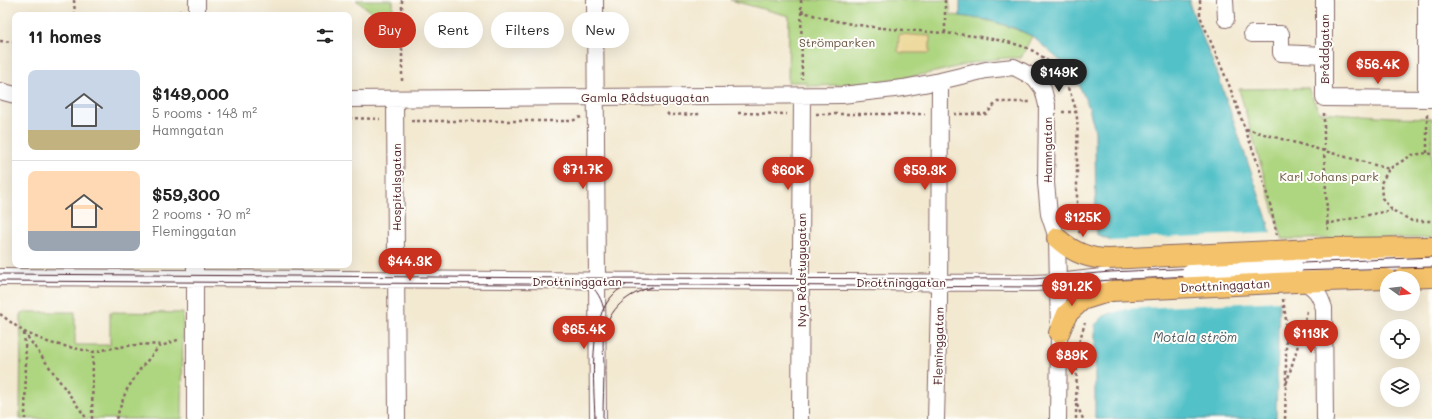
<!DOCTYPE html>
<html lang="en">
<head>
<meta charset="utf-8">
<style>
  body { margin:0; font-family:Mali,sans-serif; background:#f2f2f2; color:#222; height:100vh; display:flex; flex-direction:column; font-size:15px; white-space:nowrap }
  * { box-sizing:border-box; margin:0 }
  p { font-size:13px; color:#767676 }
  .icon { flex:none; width:22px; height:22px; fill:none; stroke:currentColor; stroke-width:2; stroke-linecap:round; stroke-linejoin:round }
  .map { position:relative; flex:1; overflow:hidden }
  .details { position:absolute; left:12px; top:12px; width:340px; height:256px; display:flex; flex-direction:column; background:#fff; border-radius:8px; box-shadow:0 4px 16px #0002 }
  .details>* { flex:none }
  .banner { position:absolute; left:364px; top:12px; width:380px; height:36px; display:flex; gap:8px }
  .needle { width:26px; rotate:105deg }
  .controls { position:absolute; left:1380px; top:271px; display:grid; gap:8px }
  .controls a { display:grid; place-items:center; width:40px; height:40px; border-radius:50%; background:#fff; box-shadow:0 4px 16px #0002; font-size:20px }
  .price { position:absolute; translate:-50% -34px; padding:0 9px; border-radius:14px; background:#c8321e; color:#fff; font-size:13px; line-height:26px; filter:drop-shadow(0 1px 2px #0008) }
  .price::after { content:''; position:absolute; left:50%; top:24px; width:12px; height:9px; margin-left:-6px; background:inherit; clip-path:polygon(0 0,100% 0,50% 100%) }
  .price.selected { background:#222; color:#fff }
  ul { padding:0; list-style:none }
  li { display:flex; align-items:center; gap:12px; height:100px; padding:0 16px }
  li+li { border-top:1px solid #e0e0e0 }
  li span { display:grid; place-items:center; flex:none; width:112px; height:80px; border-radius:8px; color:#555 }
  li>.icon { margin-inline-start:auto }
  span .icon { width:48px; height:48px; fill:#fffc; stroke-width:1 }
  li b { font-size:17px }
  h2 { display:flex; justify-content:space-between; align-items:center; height:48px; padding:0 16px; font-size:17px }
  .pill { padding:0 14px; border-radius:18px; background:#fff; box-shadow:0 4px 16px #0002; font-size:14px; line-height:36px }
  .pill.selected { background:#c8321e; color:#fff }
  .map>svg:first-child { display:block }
  .green { fill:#aed580; stroke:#7c7a56 }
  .sand { fill:#eeda9e; stroke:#9c7c64 }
  .water { fill:#53c1c8; stroke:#4e707a }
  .pier { fill:#f3e9d1 }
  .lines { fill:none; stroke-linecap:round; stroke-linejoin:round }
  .minor-casing { stroke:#856665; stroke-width:18 }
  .major-casing { stroke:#856665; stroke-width:22 }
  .path { stroke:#856665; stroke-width:2.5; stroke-dasharray:3 3; stroke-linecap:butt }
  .minor { stroke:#fff; stroke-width:16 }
  .major { stroke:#f4c26a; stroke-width:20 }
  .tram { stroke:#4a1f2b; stroke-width:1 }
  .minor-bridge-casing { stroke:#856665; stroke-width:18; stroke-linecap:butt }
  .major-bridge-casing { stroke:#856665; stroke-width:22; stroke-linecap:butt }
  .minor-bridge { stroke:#fff; stroke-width:16 }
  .major-bridge { stroke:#f4c26a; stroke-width:20 }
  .labels { text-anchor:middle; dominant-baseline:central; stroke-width:4; stroke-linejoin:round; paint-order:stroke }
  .park-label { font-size:12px; fill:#685644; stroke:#fdfcf7 }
  .street-label { font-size:12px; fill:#4a1f2b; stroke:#fdfcf7 }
  .water-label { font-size:13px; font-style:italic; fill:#4d5862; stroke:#fdfcf7 }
</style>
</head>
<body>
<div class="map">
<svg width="1432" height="419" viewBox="0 0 1432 419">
  <rect width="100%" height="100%" fill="#fdfcf7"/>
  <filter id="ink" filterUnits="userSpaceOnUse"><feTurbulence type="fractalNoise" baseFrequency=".025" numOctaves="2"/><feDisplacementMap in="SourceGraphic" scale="8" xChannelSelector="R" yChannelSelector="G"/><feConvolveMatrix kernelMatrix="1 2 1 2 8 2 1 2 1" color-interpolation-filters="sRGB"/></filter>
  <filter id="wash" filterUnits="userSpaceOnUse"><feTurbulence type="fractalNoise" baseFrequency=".012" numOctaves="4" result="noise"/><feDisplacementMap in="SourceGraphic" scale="16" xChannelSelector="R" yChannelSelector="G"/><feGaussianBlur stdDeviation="0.9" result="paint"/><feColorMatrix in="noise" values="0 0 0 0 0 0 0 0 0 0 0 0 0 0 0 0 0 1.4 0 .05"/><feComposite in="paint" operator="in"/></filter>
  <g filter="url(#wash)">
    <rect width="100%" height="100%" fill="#f3e9d1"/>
    <!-- green -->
    <path class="green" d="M 356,0 L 393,0 L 393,34 L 384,34 L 384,21 Z
      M 730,0 L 949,0 L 951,15 C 980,17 1006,24 1032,36 L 1021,58 C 984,56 950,71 913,76 C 878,82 843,86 807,86 L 806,82 L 788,82 L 789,16 Z
      M 1308,88 L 1319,112 L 1393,117 L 1432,118 L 1432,238 L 1282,239 L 1239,89 Z
      M 26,312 L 75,312 L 75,345 L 110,345 L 110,312 L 183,313 L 182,419 L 20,419 L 21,313 Z"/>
    <!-- sand -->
    <path class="sand" d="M 899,34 L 930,36 L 930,53 L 901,53 L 898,51 Z"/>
    <!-- water -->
    <path class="water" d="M 960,0 L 1190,0 L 1190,6 L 1219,78 L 1268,222 L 1276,265 L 1279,300 L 1276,419 L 1095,419 L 1095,325 L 1104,316 L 1116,311 L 1113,241 L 1096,234 L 1095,131 L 1089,108 L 1079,85 L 1065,65 L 1032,36 L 1012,27 L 988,20 L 960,16 Z"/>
    <!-- pier -->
    <path class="pier" d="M 1272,233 L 1278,265 L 1281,301 L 1141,308 L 1126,309 L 1112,313 L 1112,311 L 1114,310 L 1111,242 L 1108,241 L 1108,240 Z"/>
  </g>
  <g filter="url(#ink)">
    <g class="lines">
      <!-- minor casing -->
      <g class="minor-casing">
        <path id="minor" d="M 197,0 L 197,15
          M 595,0 L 598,419
          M 1225,0 L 1226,19
          M 1324,0 L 1324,98 L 1432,99
          M 1426,0 L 1426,99
          M 1252,34 L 1281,34 L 1281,53 L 1324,55
          M 0,91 L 15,95
          M 349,99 L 842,95 L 903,88 L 940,81 L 986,70 L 1014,67 L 1035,78 L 1043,89 L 1047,105 L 1046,183 L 1049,214 L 1057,238 L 1059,333 L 1058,419
          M 395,99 L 397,419
          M 1295,267 L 1432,261
          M 0,277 L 1033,283 L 1058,282 L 1110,276 L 1190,272
          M 1304,282 C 1317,289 1319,294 1324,308 L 1325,419
          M 195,419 L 195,265
          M 800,419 L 802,96
          M 936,419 L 939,301 L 940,81"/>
      </g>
      <!-- major casing -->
      <g class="major-casing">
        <path id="major" d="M 1057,238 C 1072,252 1089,259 1109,259
          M 1294,250 L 1329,248 L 1432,247
          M 1404,278 L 1432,277
          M 1296,282 L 1387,279
          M 1059,333 L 1067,314 L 1082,300 L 1111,291"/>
      </g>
      <!-- path -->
      <path class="path" d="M 74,0 L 75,15
        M 402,0 L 402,83
        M 801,0 L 802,79
        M 1200,0 L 1200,16 L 1229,85 L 1258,164 L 1270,204 L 1277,235
        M 801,11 C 856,31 916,29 974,36 C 992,39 1023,43 1038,54 C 1057,66 1069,85 1075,107 C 1079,121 1077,141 1077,155 C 1077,176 1077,198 1077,219 L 1078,228 L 1080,233
        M 155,15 L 183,11
        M 945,33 L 945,0
        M 0,41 L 15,42
        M 1062,112 L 1076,112
        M 667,113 L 669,115 L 701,114
        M 738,113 L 787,114
        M 1324,113 L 1324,151 L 1328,232
        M 816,114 L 925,114
        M 954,114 L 986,114 L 997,102 L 1031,102
        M 1427,114 L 1427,153
        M 349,118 L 380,119
        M 411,121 L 572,121 L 581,117
        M 1246,129 L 1389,169
        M 1432,154 L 1427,153 L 1412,155 L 1389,169 L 1381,183 L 1382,198 L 1392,210 L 1412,221 L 1432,221
        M 1326,224 L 1392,210
        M 1283,299 L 1286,320 L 1286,385
        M 0,314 L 24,332 L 50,343 L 93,352
        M 24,332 L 87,419
        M 24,333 L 26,357 L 25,419
        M 1077,405 L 1083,419
        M 92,419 L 93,352 C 116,347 140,343 163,345
        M 116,419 L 126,391 L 141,368 L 159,347 L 180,339
        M 1076,419 L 1077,349 L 1085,323
        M 1285,419 L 1286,385 L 1304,325 L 1307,311"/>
      <!-- minor -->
      <use href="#minor" class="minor"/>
      <!-- major -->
      <use href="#major" class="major"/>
      <!-- tram -->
      <path class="tram" d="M 0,274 L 578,278 L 1034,279 L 1110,272 L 1432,257
        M 0,281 L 1036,287 L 1110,280 L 1295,271 L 1432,267
        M 587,283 C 596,288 603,301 604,311
        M 595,419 C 594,384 587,319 614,294 C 617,290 622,288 626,285
        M 603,419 C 603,401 604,384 604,366 C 604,356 602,345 604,335 C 609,308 627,294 652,287"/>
      <!-- minor-bridge casing -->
      <g class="minor-bridge-casing">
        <path id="minor-bridge" d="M 1190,272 L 1295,267"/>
      </g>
      <!-- major-bridge casing -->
      <g class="major-bridge-casing">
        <path id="major-bridge" d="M 1109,259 L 1294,250
          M 1111,291 L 1296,282"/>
      </g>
      <!-- minor-bridge -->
      <use href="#minor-bridge" class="minor-bridge"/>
      <!-- major-bridge -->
      <use href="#major-bridge" class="major-bridge"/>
    </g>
  </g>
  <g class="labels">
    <!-- park labels -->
    <g class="park-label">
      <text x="837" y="42">Strömparken</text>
      <text x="1329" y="176">Karl Johans park</text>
    </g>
    <!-- street labels -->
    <g class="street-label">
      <text transform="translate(1324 49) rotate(-90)">Bråddgatan</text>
      <text x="645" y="97">Gamla Rådstugugatan</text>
      <text transform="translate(1047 150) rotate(-90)">Hamngatan</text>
      <text transform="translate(396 187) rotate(-90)">Hospitalsgatan</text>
      <text transform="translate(801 270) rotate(-90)">Nya Rådstugugatan</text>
      <text x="577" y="281">Drottninggatan</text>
      <text x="901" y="282">Drottninggatan</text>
      <text transform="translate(1225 285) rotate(-3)">Drottninggatan</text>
      <text transform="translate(938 346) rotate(-89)">Fleminggatan</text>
    </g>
    <!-- water labels -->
    <g class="water-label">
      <text x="1195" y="336">Motala ström</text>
    </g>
  </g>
</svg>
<div class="controls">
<a><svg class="needle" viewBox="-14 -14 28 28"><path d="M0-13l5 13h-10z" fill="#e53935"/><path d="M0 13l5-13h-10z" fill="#767676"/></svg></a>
<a><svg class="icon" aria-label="locate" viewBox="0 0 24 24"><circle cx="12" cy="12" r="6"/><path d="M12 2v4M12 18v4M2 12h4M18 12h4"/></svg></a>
<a><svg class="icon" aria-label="layers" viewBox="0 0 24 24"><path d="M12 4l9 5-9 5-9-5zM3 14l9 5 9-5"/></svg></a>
</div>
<b class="price" style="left:1378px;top:85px">$56.4K</b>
<b class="price selected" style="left:1059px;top:93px">$149K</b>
<b class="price" style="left:583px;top:190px">$71.7K</b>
<b class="price" style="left:788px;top:191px">$60K</b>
<b class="price" style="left:925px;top:191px">$59.3K</b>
<b class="price" style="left:1083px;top:238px">$125K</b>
<b class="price" style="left:410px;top:282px">$44.3K</b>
<b class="price" style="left:1072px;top:307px">$91.2K</b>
<b class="price" style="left:584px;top:350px">$65.4K</b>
<b class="price" style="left:1311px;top:354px">$113K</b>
<b class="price" style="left:1072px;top:376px">$89K</b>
<div class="banner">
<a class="pill selected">Buy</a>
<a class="pill">Rent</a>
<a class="pill">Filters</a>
<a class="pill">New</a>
</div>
<section class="details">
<h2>11 homes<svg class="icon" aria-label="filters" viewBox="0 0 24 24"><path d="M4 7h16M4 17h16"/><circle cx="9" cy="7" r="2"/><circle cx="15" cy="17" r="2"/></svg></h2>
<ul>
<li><span style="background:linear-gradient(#c9d6e8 75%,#c2b280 0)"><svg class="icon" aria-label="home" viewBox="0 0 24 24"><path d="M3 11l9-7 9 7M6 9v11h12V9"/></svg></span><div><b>$149,000</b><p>5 rooms · 148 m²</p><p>Hamngatan</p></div></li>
<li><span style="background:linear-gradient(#ffd9b3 75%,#9aa5b1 0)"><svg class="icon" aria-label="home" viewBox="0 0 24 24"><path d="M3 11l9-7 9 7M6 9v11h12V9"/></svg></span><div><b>$59,300</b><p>2 rooms · 70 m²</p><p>Fleminggatan</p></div></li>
</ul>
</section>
</div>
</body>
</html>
